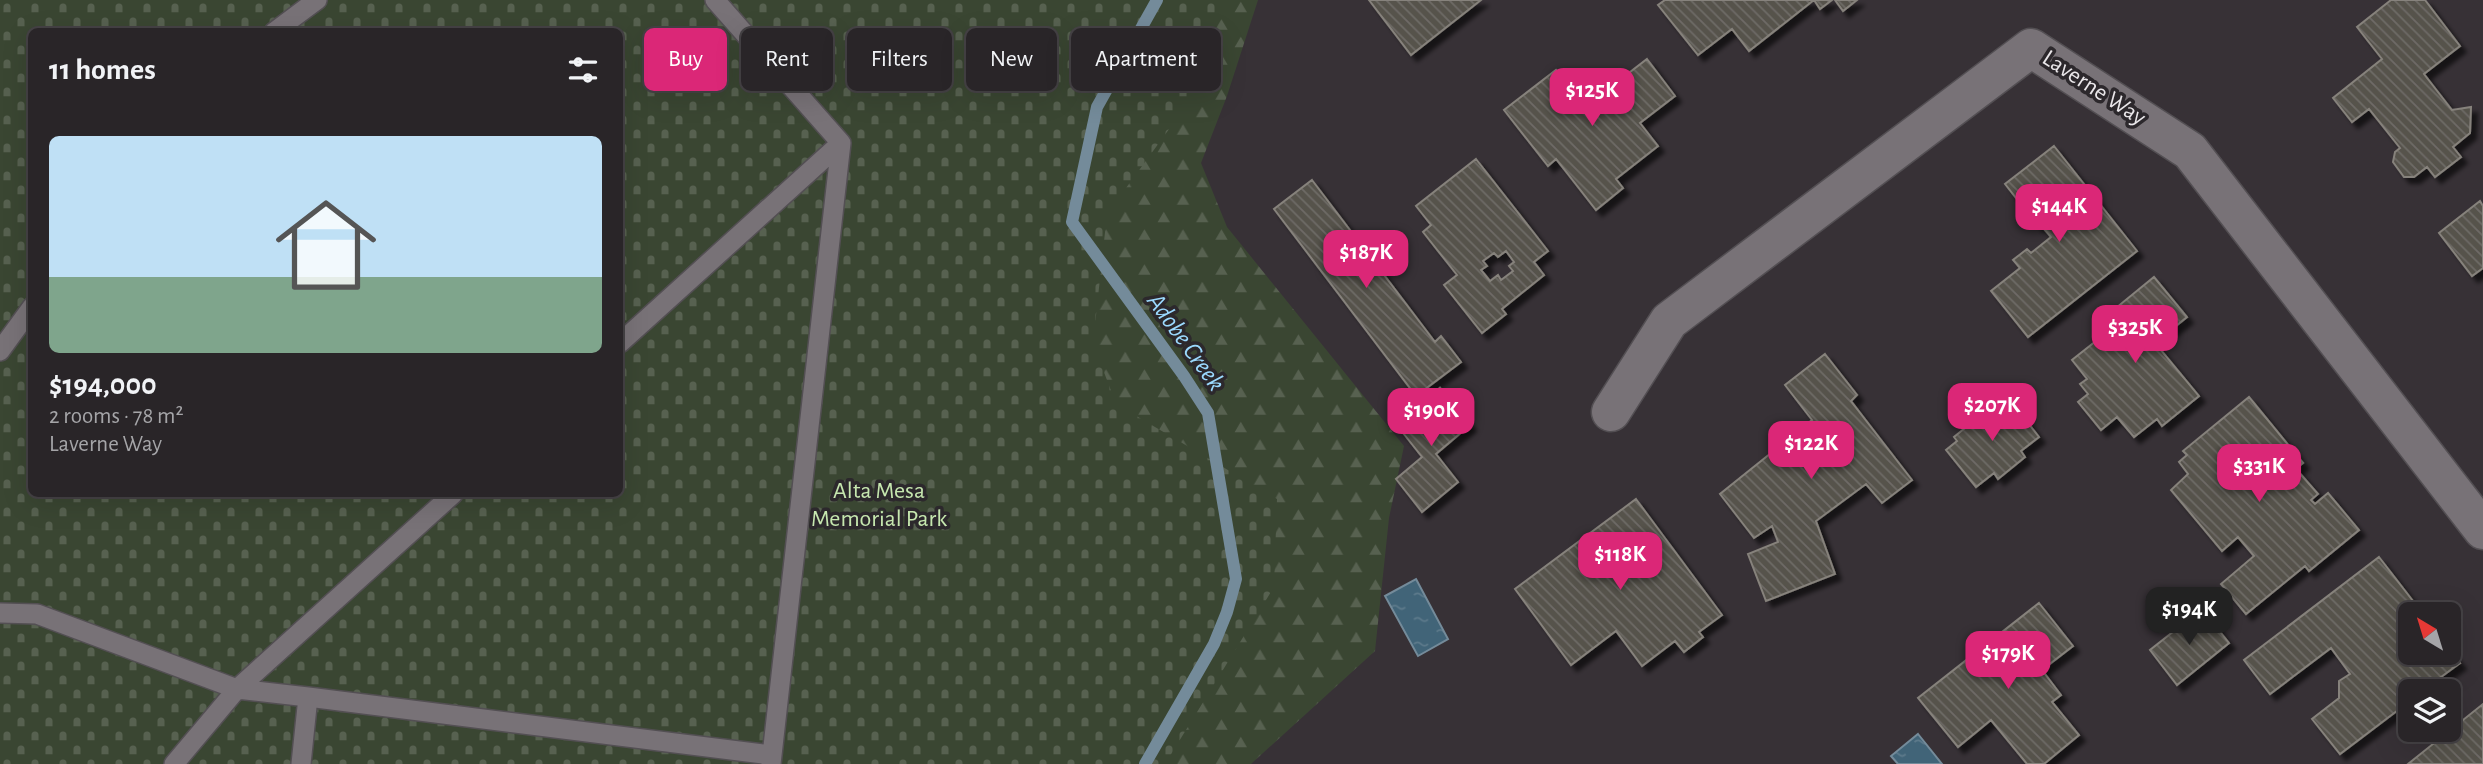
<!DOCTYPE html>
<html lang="en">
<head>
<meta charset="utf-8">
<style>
  body { margin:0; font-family:"Alegreya Sans",sans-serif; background:#312d30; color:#f1f3f6; height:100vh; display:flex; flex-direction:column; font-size:26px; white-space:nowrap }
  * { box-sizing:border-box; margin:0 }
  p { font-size:23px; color:#a5a5a8 }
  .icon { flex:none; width:38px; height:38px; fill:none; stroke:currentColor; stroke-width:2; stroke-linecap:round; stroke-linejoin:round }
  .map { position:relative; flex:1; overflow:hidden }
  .drawer { position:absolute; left:28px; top:28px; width:595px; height:469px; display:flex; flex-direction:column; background:#292528; border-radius:10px; box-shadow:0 7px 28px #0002,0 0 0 2px #454245 }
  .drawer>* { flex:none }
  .banner { position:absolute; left:644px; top:28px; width:665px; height:63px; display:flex; gap:14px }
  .needle { width:46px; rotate:322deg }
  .tools { position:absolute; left:2398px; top:602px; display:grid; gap:14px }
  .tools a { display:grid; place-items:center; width:63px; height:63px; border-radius:10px; background:#292528; box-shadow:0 7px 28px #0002,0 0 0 2px #454245; font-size:35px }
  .price { position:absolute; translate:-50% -60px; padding:0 16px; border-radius:14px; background:#db2777; color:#fff; font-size:23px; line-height:46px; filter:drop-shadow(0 2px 4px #0008) }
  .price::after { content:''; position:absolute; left:50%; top:42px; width:21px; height:16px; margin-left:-10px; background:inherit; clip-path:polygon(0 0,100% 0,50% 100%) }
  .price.current { background:#222; color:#fff }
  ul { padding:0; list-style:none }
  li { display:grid; align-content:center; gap:14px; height:371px; padding:0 21px }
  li+li { border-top:2px solid #454245 }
  li span { display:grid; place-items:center; height:217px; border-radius:10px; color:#555 }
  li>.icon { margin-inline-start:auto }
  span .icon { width:126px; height:126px; fill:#fffc; stroke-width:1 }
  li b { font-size:30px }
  h2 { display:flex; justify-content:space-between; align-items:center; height:84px; padding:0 21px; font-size:30px }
  .tag { padding:0 24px; border-radius:10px; background:#292528; box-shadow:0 7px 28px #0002,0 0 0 2px #454245; font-size:24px; line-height:63px }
  .tag.current { background:#db2777; color:#fff }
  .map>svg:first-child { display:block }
  .forest { fill:url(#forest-firs) }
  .cemetery { fill:url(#cemetery-stones); fill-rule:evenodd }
  .water { fill:url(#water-ripples); stroke:#748b9a; stroke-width:2 }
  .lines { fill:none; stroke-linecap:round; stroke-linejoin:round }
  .stream { stroke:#748b9a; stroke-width:12 }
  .building { fill:url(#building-back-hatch); stroke:#86827b; stroke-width:2; fill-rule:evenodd; filter:url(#shadow) }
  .service-casing { stroke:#534f53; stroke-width:22 }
  .minor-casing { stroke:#534f53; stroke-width:41 }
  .service { stroke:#787277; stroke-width:19 }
  .minor { stroke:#787277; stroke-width:38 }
  .labels { text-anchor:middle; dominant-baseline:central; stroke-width:7; stroke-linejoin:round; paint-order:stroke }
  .street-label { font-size:24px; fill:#eae7ea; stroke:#2c282c }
  .park-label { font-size:24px; fill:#c6e7af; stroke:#2c282c }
  .water-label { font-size:26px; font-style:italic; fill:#9bd9fe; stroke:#2c282c }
</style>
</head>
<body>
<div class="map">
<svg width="2483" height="764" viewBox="0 0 2483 764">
  <defs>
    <pattern id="forest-firs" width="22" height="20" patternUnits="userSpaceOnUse" patternTransform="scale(1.75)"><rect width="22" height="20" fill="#3a4632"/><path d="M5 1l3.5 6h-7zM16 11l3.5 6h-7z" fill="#576150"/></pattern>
    <pattern id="cemetery-stones" width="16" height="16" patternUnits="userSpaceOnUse" patternTransform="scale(1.75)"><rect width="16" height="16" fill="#3a4632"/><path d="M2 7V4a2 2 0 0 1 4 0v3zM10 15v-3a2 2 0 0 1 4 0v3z" fill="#576150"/></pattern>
    <pattern id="water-ripples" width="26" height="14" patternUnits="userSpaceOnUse" patternTransform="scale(1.75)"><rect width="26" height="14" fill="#416478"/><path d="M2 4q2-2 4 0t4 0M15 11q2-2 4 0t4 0" fill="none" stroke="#5d7a8b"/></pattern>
    <pattern id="building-back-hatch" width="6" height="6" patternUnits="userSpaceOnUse" patternTransform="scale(1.75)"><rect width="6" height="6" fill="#56524c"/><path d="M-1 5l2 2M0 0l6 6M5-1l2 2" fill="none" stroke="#6e6b66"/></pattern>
    <filter id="shadow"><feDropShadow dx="6" dy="6" stdDeviation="2" flood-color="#0009"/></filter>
  </defs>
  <rect width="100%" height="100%" fill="#373136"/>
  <!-- forest -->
  <path class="forest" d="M 1110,0 L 1258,0 L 1227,96 L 1201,163 L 1227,227 L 1404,446 L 1389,518 L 1375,651 L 1251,764 L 1032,764 Z"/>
  <!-- cemetery -->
  <path class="cemetery" d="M 0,0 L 1219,0 L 1205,80 L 1107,214 L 1093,343 L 1116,404 L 1277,499 L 1274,587 L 1165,764 L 0,764 ZM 32,32 L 620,32 L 620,494 L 32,494 Z"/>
  <!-- water -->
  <path class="water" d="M 1416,579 L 1448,639 L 1418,656 L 1385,596 Z
    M 1918,734 L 1942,764 L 1898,764 L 1891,756 Z"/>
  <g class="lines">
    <!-- stream -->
    <path class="stream" d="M 1145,764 L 1214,644 L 1227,612 L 1236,579 L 1208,413 L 1184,376 L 1072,222 L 1097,107 L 1157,0"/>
  </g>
  <!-- building -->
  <path class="building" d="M 1369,0 L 1481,0 L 1411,55 Z
    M 1665,0 L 1832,0 L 1820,9 L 1814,0 L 1749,51 L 1732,29 L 1698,55 L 1658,5 Z
    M 1835,0 L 1857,0 L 1843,11 Z
    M 2391,0 L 2425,0 L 2460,46 L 2424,74 L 2452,110 L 2471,107 L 2470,133 L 2453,147 L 2461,157 L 2435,177 L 2427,167 L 2414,177 L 2404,177 L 2393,162 L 2395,152 L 2400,148 L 2369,109 L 2352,122 L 2333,98 L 2382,59 L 2357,27 Z
    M 1647,59 L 1675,96 L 1640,123 L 1658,146 L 1616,179 L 1623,188 L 1596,210 L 1556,159 L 1548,166 L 1504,110 L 1556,70 L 1581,102 L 1605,84 L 1608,89 Z
    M 2054,146 L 2137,251 L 2028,337 L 1991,291 L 2020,268 L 2013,260 L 2027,249 L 2031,253 L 2051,237 L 2040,224 L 2038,226 L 2005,184 Z
    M 1476,159 L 1548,251 L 1534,262 L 1544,275 L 1502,309 L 1506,314 L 1482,333 L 1444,285 L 1457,275 L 1423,232 L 1431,225 L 1416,206 ZM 1506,251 L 1514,262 L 1509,266 L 1513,271 L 1501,280 L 1498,275 L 1490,281 L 1481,270 L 1487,266 L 1483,261 L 1494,253 L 1498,257 Z
    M 1312,180 L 1435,342 L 1441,336 L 1461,362 L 1416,396 L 1274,209 Z
    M 2480,201 L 2483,206 L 2483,268 L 2472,276 L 2439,233 Z
    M 2154,277 L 2187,317 L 2155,343 L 2199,396 L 2162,426 L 2157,419 L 2134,437 L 2117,417 L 2101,430 L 2078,402 L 2088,394 L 2080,384 L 2087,379 L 2072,360 L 2120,322 L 2111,312 Z
    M 1825,354 L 1857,395 L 1851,401 L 1912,480 L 1882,503 L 1866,484 L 1816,521 L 1835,574 L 1766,601 L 1748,554 L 1778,542 L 1772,526 L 1754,538 L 1720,494 L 1812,420 L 1785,385 Z
    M 1440,388 L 1470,425 L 1436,454 L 1458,482 L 1422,512 L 1396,479 L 1422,457 L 1396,424 Z
    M 2249,397 L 2303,463 L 2296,469 L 2318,494 L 2311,500 L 2315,504 L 2328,493 L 2359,530 L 2309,571 L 2305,566 L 2246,614 L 2221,584 L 2254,556 L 2238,537 L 2222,551 L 2171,490 L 2188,474 L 2179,462 L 2187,455 L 2183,451 Z
    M 2010,400 L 2039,437 L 2021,451 L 2025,457 L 1998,479 L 1994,473 L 1976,487 L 1946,450 L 1957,441 L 1954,437 L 1992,406 L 1997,411 Z
    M 1636,499 L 1722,615 L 1699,632 L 1703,637 L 1684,652 L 1675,641 L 1642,666 L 1616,631 L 1571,665 L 1515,589 Z
    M 2379,557 L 2423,614 L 2410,614 L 2410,653 L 2448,653 L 2448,648 L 2460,663 L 2422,691 L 2410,691 L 2410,701 L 2340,754 L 2312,719 L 2339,698 L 2339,681 L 2350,674 L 2331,648 L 2270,694 L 2244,660 Z
    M 2039,603 L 2073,646 L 2042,670 L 2061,695 L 2052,702 L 2079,735 L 2044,764 L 2027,764 L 1991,720 L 1958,747 L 1918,698 Z
    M 2202,609 L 2229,643 L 2177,685 L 2150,650 Z
    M 2483,704 L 2483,764 L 2408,764 Z"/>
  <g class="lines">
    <!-- service casing -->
    <g class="service-casing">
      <path id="service" d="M 715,0 L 841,143 L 771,764
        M 274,32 L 317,0
        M 620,343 L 841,143
        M 0,351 L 32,307
        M 0,613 L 37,614 L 237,689 L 308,697 L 301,764
        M 308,697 L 771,755
        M 174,764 L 237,689 L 453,494"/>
    </g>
    <!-- minor casing -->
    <g class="minor-casing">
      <path id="minor" d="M 1611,412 L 1669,321 L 2031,48 L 2190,151 L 2483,530"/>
    </g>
    <!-- service -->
    <use href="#service" class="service"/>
    <!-- minor -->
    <use href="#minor" class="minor"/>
  </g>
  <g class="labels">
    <!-- street labels -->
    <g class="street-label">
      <text transform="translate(2094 88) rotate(33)">Laverne Way</text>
    </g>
    <!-- park labels -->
    <g class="park-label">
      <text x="879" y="491">Alta Mesa<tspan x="879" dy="28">Memorial Park</tspan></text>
    </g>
    <!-- water labels -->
    <g class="water-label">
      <text transform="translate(1186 342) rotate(54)">Adobe Creek</text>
    </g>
  </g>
</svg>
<div class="tools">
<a><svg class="needle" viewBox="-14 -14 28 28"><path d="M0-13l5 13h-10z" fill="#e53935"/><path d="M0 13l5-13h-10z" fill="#a5a5a8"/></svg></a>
<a><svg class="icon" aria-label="layers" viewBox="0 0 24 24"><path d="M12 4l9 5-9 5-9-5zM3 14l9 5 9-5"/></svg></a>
</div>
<b class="price" style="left:1592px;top:128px">$125K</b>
<b class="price" style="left:2059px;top:244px">$144K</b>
<b class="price" style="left:1366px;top:290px">$187K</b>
<b class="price" style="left:2135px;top:365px">$325K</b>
<b class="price" style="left:1992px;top:443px">$207K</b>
<b class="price" style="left:1431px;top:448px">$190K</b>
<b class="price" style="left:1811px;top:481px">$122K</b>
<b class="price" style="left:2259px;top:504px">$331K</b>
<b class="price" style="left:1620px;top:592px">$118K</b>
<b class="price current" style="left:2189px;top:647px">$194K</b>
<b class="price" style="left:2008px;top:691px">$179K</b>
<div class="banner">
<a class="tag current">Buy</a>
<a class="tag">Rent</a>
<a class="tag">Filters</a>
<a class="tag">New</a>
<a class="tag">Apartment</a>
</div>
<section class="drawer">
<h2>11 homes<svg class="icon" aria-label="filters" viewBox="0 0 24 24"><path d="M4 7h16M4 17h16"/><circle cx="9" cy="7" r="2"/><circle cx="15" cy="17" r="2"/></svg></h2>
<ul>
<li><span style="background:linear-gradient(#bfe0f5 65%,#7fa58c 0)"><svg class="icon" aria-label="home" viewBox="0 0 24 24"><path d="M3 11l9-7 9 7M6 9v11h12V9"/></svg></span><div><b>$194,000</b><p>2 rooms · 78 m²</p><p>Laverne Way</p></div></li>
</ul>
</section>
</div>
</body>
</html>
